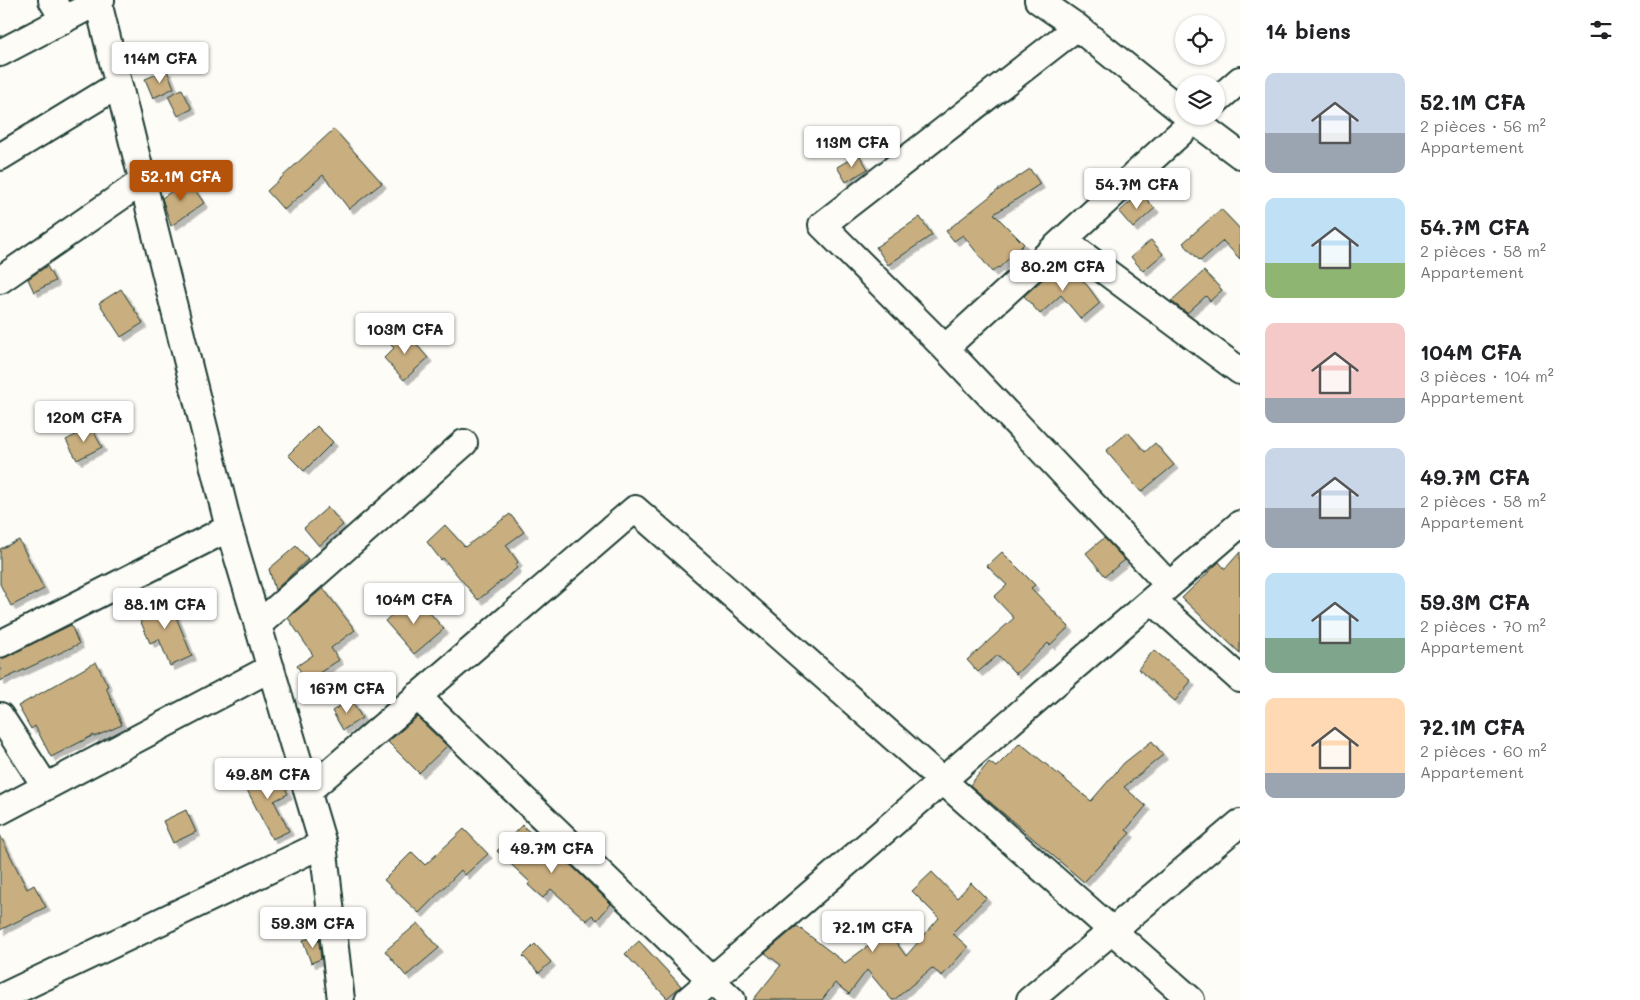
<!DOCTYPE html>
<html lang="fr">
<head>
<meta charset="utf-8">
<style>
  body { margin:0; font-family:Mali,sans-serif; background:#f2f2f2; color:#202124; height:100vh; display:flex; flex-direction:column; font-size:19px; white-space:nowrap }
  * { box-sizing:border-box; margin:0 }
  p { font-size:16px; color:#757577 }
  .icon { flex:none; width:28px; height:28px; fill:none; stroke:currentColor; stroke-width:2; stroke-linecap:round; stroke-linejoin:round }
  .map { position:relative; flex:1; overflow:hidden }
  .sheet { display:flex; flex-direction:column; background:#fff; width:400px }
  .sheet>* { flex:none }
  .fabs { position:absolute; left:1175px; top:15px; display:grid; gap:10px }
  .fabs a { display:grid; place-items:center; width:50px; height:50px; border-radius:50%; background:#fff; box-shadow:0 1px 4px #0004; font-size:25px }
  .price { position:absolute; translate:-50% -42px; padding:0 11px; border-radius:5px; background:#fff; color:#222; font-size:16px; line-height:32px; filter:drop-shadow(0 1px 2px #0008) }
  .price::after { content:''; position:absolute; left:50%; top:30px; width:15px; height:11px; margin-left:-8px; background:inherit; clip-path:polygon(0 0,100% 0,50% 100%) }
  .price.on { background:#b45309; color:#fff }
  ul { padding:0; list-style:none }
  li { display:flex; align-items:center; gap:15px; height:125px; padding:0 25px }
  li span { display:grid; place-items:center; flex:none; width:140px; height:100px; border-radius:10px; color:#555 }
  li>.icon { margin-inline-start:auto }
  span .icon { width:60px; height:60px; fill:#fffc; stroke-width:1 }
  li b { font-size:21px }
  h2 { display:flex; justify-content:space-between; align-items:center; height:60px; padding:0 25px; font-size:21px }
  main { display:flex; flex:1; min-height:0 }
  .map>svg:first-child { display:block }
  .building { fill:#c9ae7f; stroke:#1f3d34; filter:url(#shadow) }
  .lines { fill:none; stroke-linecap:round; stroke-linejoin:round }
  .minor-casing { stroke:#1f3d34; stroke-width:30 }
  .minor { stroke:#fdfcf7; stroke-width:26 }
</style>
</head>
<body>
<main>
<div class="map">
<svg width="1240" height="1000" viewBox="0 0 1240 1000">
  <defs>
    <filter id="shadow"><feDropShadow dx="4.5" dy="4.5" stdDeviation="0" flood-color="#0004"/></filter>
  </defs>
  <rect width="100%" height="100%" fill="#fdfcf7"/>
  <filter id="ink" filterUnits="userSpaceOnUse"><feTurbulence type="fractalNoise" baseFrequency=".02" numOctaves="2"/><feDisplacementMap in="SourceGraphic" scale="10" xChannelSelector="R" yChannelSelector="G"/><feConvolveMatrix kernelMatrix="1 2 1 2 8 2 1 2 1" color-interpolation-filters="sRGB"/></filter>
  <g filter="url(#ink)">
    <!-- building -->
    <path class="building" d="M 167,70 L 174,88 L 153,98 L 145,79 Z
      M 182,89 L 192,109 L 178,116 L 168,96 Z
      M 334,129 L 382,183 L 349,209 L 323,175 L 284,210 L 267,191 Z
      M 859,154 L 868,169 L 846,182 L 837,167 Z
      M 1030,169 L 1040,184 L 994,214 L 1024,244 L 999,268 L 998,267 L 992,272 L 963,235 L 954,241 L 946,231 L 998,190 Z
      M 188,180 L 204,203 L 171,226 L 162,198 Z
      M 1140,193 L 1155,208 L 1133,228 L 1119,212 Z
      M 1221,209 L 1240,229 L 1240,259 L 1223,241 L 1200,261 L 1183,243 Z
      M 920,217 L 932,235 L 888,265 L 876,247 Z
      M 1151,240 L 1163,254 L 1143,271 L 1131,257 Z
      M 1062,262 L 1087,285 L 1100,303 L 1081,319 L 1061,295 L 1040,314 L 1024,296 Z
      M 47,266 L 55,281 L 34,292 L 28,279 Z
      M 1204,271 L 1222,290 L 1210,301 L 1206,296 L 1187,313 L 1171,301 Z
      M 121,289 L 143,323 L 121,337 L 99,303 Z
      M 404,330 L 428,358 L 404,380 L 384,358 L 394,348 L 389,343 Z
      M 317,426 L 333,442 L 304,471 L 288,455 Z
      M 91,427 L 102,447 L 77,460 L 66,440 Z
      M 1128,432 L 1145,452 L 1155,443 L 1174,465 L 1141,492 L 1106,451 Z
      M 328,507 L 343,525 L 319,546 L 304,528 Z
      M 510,514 L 524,532 L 506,545 L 518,562 L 515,565 L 517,568 L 478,600 L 443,558 L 441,560 L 427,542 L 445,525 L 465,547 Z
      M 1104,538 L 1125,560 L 1105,576 L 1086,553 Z
      M 19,540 L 44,589 L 11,606 L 0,584 L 0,549 Z
      M 296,546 L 308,559 L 275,590 L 269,569 Z
      M 1002,552 L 1035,585 L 1031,588 L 1069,627 L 1050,645 L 1048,643 L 1016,674 L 998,655 L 978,672 L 967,660 L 1014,618 L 994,597 L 1007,585 L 987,566 Z
      M 1240,552 L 1240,653 L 1182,598 L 1219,562 L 1225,569 Z
      M 323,588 L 355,630 L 331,648 L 339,660 L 307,681 L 297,666 L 313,655 L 288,618 Z
      M 414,595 L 444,629 L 414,654 L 385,621 Z
      M 168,597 L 192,656 L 170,666 L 159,639 L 150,643 L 136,611 Z
      M 71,625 L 79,644 L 0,681 L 0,659 Z
      M 1154,650 L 1191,681 L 1175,701 L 1138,669 Z
      M 96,662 L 108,686 L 106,687 L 122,725 L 94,737 L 94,735 L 51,757 L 35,726 L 31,729 L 18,706 Z
      M 351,699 L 362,718 L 343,730 L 332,711 Z
      M 417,717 L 447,746 L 419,773 L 388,742 Z
      M 1152,741 L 1163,755 L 1124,787 L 1146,806 L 1126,830 L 1130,833 L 1084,882 L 970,785 L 989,762 L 996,767 L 1020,743 L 1091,801 L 1124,763 Z
      M 275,767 L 288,794 L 274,801 L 289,831 L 272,839 L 243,782 Z
      M 186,810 L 196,832 L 173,843 L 163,821 Z
      M 522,825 L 549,850 L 552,847 L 611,904 L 597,920 L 592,915 L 587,921 L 551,889 L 543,898 L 528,885 L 530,882 L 497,851 Z
      M 464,829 L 488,854 L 465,875 L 461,870 L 419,913 L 384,880 L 412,852 L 425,865 Z
      M 0,835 L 27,889 L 34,885 L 46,907 L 0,930 Z
      M 932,872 L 957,898 L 971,883 L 986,898 L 952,933 L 968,947 L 942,976 L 932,968 L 894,1000 L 892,1000 L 867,970 L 849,994 L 835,983 L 822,1000 L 753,1000 L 781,965 L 765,953 L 797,926 L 845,963 L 888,931 L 906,956 L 939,918 L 912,891 Z
      M 418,923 L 439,948 L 406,976 L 385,951 Z
      M 318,936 L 321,959 L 311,963 L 303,940 Z
      M 639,941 L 681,986 L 667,998 L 625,954 Z
      M 535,944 L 551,962 L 539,973 L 523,956 Z"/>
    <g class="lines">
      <!-- minor casing -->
      <g class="minor-casing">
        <path id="minor" d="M 52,0 L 64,20
          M 1038,0 L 1077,27 L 1184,113
          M 98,2 L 229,528 L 323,844 L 341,1000
          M 1077,27 L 822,225 L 945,348 L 1169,585
          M 0,53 L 101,0
          M 1216,101 L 1240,80
          M 1188,116 L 1240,155
          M 0,157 L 118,85
          M 1063,240 L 1240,371
          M 0,280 L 143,181
          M 945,348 L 1199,116
          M 1152,600 L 1240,679
          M 258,625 L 464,443
          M 0,644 L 229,528
          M 417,696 L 732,1000
          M 0,716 L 46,787
          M 308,791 L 635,509 L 1191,1000
          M 0,811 L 271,668
          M 0,998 L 323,844
          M 688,1000 L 1240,524
          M 1030,1000 L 1240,823"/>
      </g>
      <!-- minor -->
      <use href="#minor" class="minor"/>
    </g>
  </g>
</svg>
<div class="fabs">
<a><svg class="icon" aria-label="locate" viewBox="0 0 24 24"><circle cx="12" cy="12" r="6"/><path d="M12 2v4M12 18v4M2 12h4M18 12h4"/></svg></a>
<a><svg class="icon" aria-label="layers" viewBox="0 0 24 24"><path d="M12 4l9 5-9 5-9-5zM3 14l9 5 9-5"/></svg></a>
</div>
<b class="price" style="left:160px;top:84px">114M CFA</b>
<b class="price" style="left:852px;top:168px">113M CFA</b>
<b class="price on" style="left:181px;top:202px">52.1M CFA</b>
<b class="price" style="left:1137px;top:210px">54.7M CFA</b>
<b class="price" style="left:1063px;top:292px">80.2M CFA</b>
<b class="price" style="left:405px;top:355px">103M CFA</b>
<b class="price" style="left:84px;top:443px">120M CFA</b>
<b class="price" style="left:414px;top:625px">104M CFA</b>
<b class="price" style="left:165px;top:630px">88.1M CFA</b>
<b class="price" style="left:347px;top:714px">167M CFA</b>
<b class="price" style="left:268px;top:800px">49.8M CFA</b>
<b class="price" style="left:552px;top:874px">49.7M CFA</b>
<b class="price" style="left:313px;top:949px">59.3M CFA</b>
<b class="price" style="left:873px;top:953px">72.1M CFA</b>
</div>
<section class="sheet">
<h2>14 biens<svg class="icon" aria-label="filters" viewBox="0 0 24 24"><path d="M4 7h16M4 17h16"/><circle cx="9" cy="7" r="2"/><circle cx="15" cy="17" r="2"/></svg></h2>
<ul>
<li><span style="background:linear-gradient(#c9d6e8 60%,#9aa5b1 0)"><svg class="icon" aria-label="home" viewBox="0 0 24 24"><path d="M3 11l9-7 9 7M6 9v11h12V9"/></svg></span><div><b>52.1M CFA</b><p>2 pièces · 56 m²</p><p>Appartement</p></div></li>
<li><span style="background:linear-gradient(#bfe0f5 65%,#8fb573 0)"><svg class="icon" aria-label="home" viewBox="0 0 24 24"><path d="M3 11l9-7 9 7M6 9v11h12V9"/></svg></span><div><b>54.7M CFA</b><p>2 pièces · 58 m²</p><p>Appartement</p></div></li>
<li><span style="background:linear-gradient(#f6c9c9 75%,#9aa5b1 0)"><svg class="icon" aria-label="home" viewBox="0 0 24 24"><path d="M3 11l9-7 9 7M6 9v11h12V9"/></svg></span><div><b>104M CFA</b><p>3 pièces · 104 m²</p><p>Appartement</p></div></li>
<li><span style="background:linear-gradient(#c9d6e8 60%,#9aa5b1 0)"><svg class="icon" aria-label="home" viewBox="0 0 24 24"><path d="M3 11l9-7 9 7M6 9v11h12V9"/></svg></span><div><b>49.7M CFA</b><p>2 pièces · 58 m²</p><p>Appartement</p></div></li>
<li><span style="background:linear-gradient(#bfe0f5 65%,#7fa58c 0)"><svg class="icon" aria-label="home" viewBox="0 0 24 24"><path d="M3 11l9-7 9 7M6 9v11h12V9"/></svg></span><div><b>59.3M CFA</b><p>2 pièces · 70 m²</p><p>Appartement</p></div></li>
<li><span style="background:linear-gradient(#ffd9b3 75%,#9aa5b1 0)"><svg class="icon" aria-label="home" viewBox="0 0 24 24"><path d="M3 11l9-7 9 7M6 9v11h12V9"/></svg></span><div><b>72.1M CFA</b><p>2 pièces · 60 m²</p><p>Appartement</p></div></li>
</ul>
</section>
</main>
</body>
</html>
